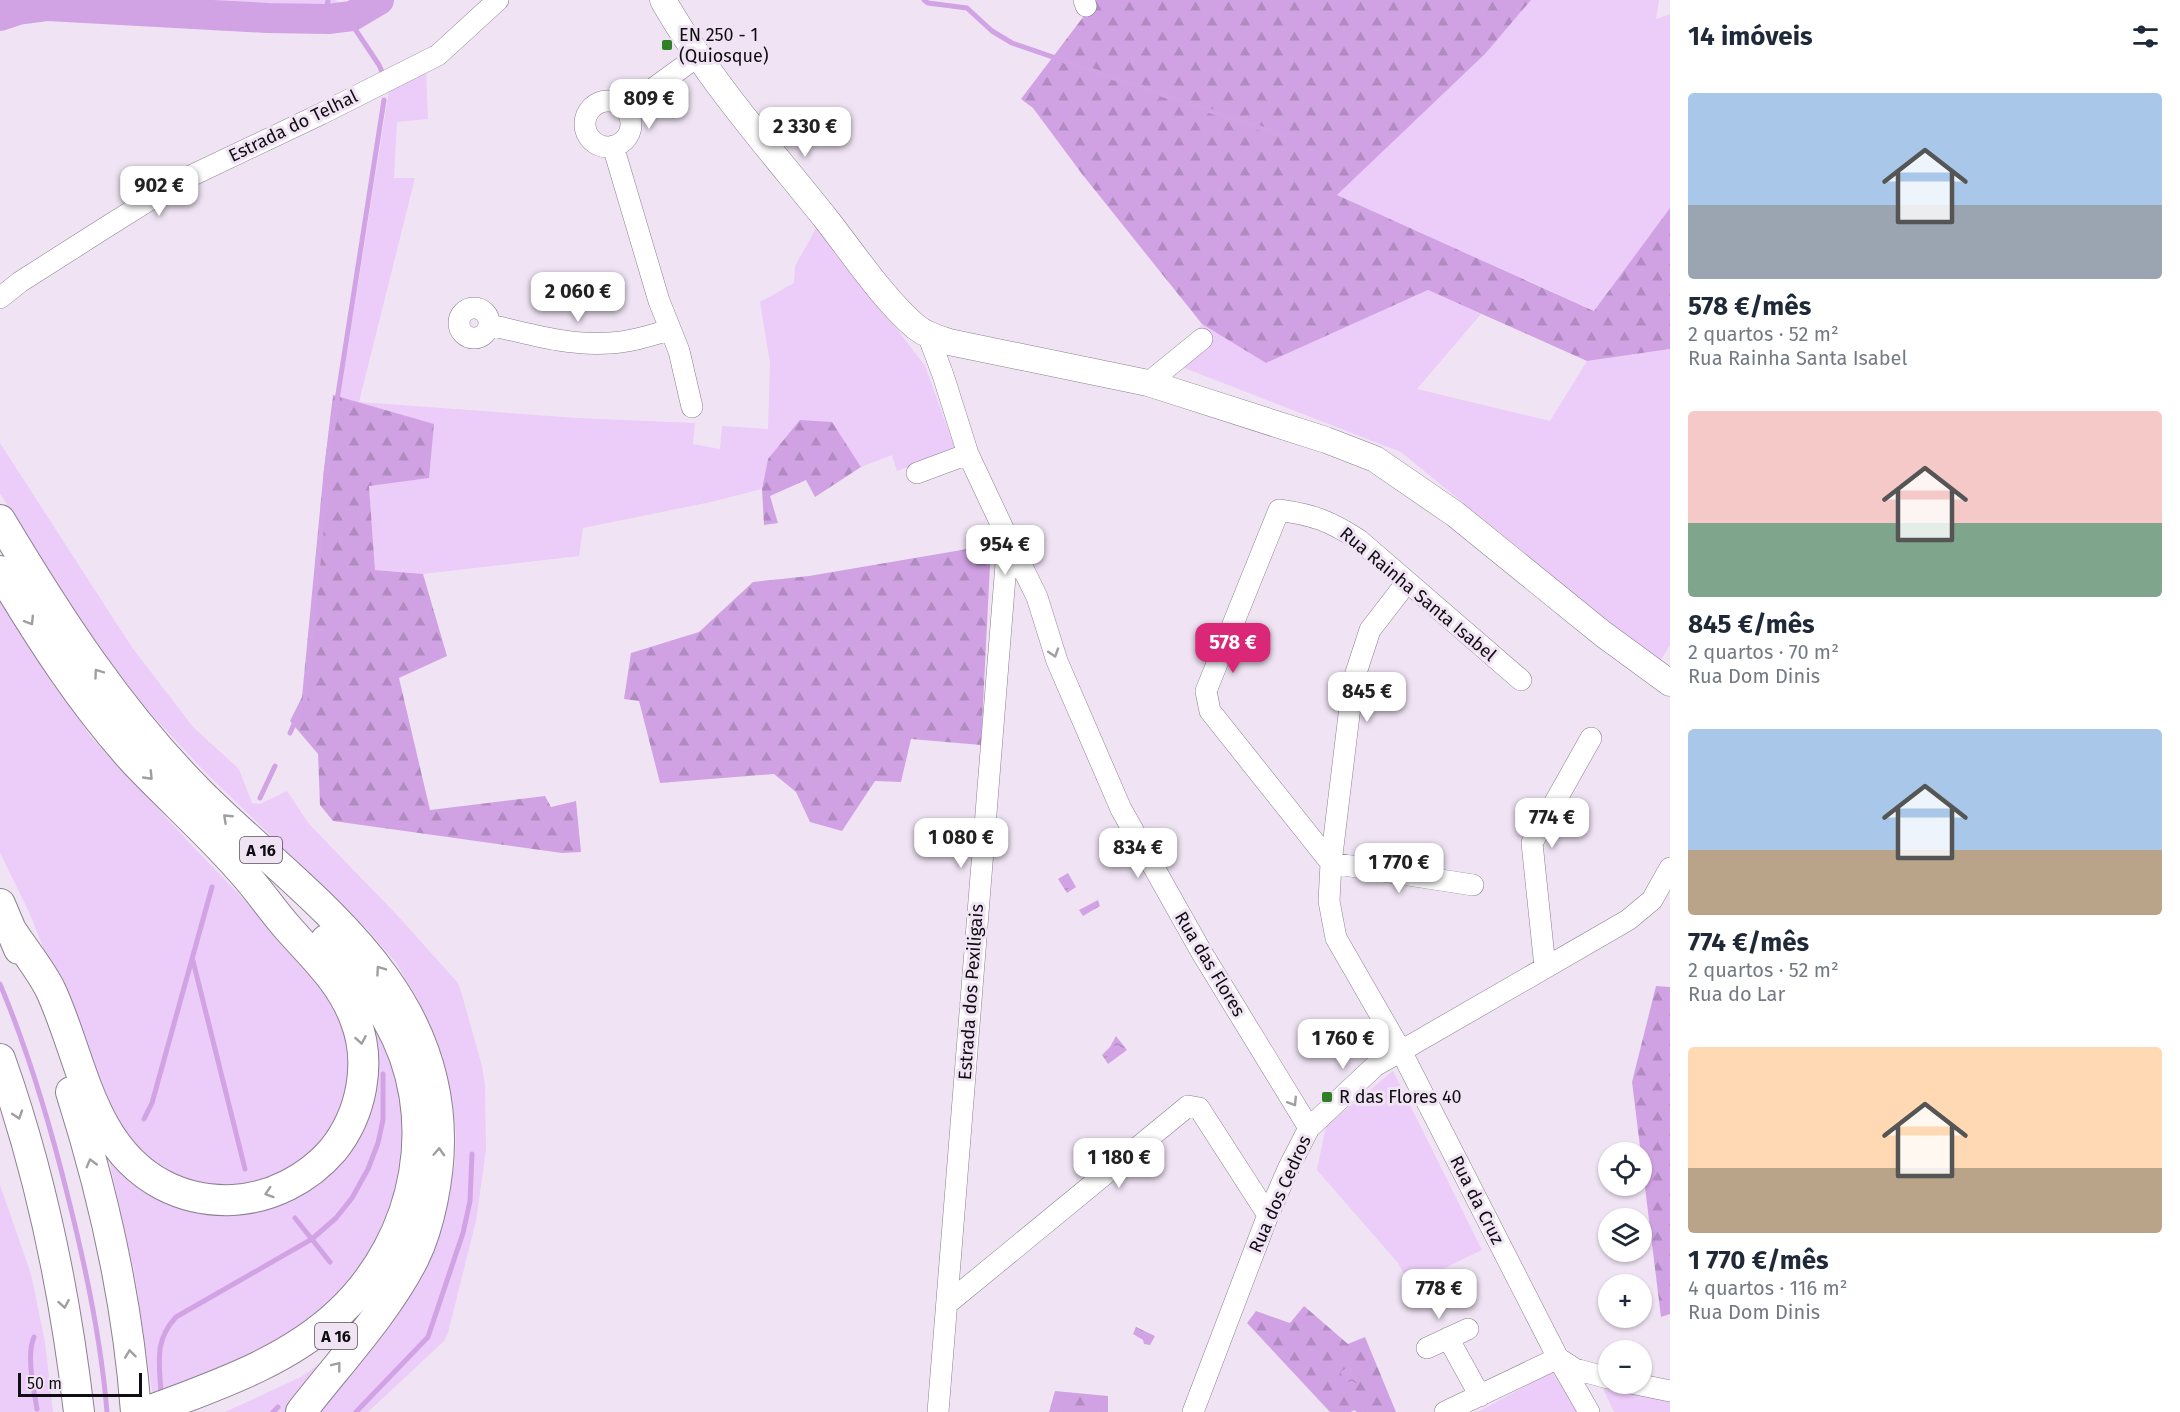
<!DOCTYPE html>
<html lang="pt">
<head>
<meta charset="utf-8">
<style>
  body { margin:0; font-family:"Fira Sans",sans-serif; background:#f2f2f3; color:#1f2937; height:100vh; display:flex; flex-direction:column; font-size:22px; white-space:nowrap }
  * { box-sizing:border-box; margin:0 }
  p { font-size:20px; color:#747a83 }
  .icon { flex:none; width:33px; height:33px; fill:none; stroke:currentColor; stroke-width:2; stroke-linecap:round; stroke-linejoin:round }
  .map { position:relative; flex:1; overflow:hidden }
  .details { display:flex; flex-direction:column; background:#fff; width:510px }
  .details>* { flex:none }
  .fabs { position:absolute; left:1598px; top:1142px; display:grid; gap:12px }
  .fabs a { display:grid; place-items:center; width:54px; height:54px; border-radius:50%; background:#fff; box-shadow:0 2px 4px #0004; font-size:30px }
  .scale { position:absolute; left:18px; bottom:15px; width:124px; box-sizing:border-box; padding-left:6px; border:3px solid #100d12; border-top:0; font-size:16px; line-height:21px; white-space:nowrap; color:#100d12; -webkit-text-stroke:4px #f0e4f4; paint-order:stroke }
  .price { position:absolute; translate:-50% -51px; padding:0 14px; border-radius:12px; background:#fff; color:#222; font-size:20px; line-height:39px; filter:drop-shadow(0 2px 3px #0008) }
  .price::after { content:''; position:absolute; left:50%; top:36px; width:18px; height:14px; margin-left:-9px; background:inherit; clip-path:polygon(0 0,100% 0,50% 100%) }
  .price.selected { background:#db2777; color:#fff }
  ul { padding:0; list-style:none }
  li { display:grid; align-content:center; gap:12px; height:318px; padding:0 18px }
  li span { display:grid; place-items:center; height:186px; border-radius:6px; color:#555 }
  li>.icon { margin-inline-start:auto }
  span .icon { width:108px; height:108px; fill:#fffc; stroke-width:1 }
  li b { font-size:26px }
  h2 { display:flex; justify-content:space-between; align-items:center; height:72px; padding:0 18px; font-size:26px }
  main { display:flex; flex:1; min-height:0 }
  .map>svg:first-child { display:block }
  .grass { fill:#ecccf9 }
  .forest { fill:url(#forest-firs) }
  .water { fill:url(#water-ripples) }
  .lines { fill:none; stroke-linecap:round; stroke-linejoin:round }
  .stream { stroke:#d2a3e4; stroke-width:5 }
  .river { stroke:#d2a3e4; stroke-width:30 }
  .minor-casing { stroke:#8b808f; stroke-width:22 }
  .major-casing { stroke:#8b808f; stroke-width:27 }
  .highway-casing { stroke:#8b808f; stroke-width:32 }
  .minor { stroke:#fff; stroke-width:21 }
  .major { stroke:#fff; stroke-width:26 }
  .highway { stroke:#fff; stroke-width:30 }
  .oneway { stroke:#9f9ea0 }
  .poi-dot { fill:#307f28; stroke:#f0e4f4; stroke-width:2 }
  .labels { text-anchor:middle; dominant-baseline:central; stroke-width:6; stroke-linejoin:round; paint-order:stroke }
  .shield { fill:#f0e4f4; stroke:#534e56; stroke-width:1.5 }
  .shield-label { font-size:16px; font-weight:bold; fill:#100d12 }
  .poi-label { font-size:18px; fill:#100d12; stroke:#f0e4f4; text-anchor:start }
  .street-label { font-size:18px; fill:#100d12; stroke:#f0e4f4 }
</style>
</head>
<body>
<main>
<div class="map">
<svg width="1670" height="1412" viewBox="0 0 1670 1412">
  <defs>
    <pattern id="forest-firs" width="22" height="20" patternUnits="userSpaceOnUse" patternTransform="scale(1.5)"><rect width="22" height="20" fill="#d1a2e3"/><path d="M5 1l3.5 6h-7zM16 11l3.5 6h-7z" fill="#b28ac2"/></pattern>
    <pattern id="water-ripples" width="26" height="14" patternUnits="userSpaceOnUse" patternTransform="scale(1.5)"><rect width="26" height="14" fill="#d2a3e4"/><path d="M2 4q2-2 4 0t4 0M15 11q2-2 4 0t4 0" fill="none" stroke="#b38bc3"/></pattern>
  </defs>
  <rect width="100%" height="100%" fill="#f0e4f4"/>
  <!-- grass -->
  <path class="grass" d="M 0,0 L 335,0 L 347,7 L 358,0 L 387,0 L 363,17 L 322,24 L 66,14 L 0,22 Z
    M 1531,0 L 1659,0 L 1656,19 L 1670,14 L 1670,208 L 1595,311 L 1337,195 L 1485,54 Z
    M 426,71 L 428,119 L 397,122 L 394,178 L 415,178 L 359,402 L 577,418 L 695,423 L 693,444 L 720,449 L 722,426 L 768,429 L 770,363 L 760,302 L 794,283 L 795,266 L 818,225 L 925,366 L 955,449 L 897,471 L 892,455 L 861,467 L 832,422 L 768,459 L 762,489 L 711,502 L 583,528 L 579,556 L 423,574 L 375,570 L 369,486 L 340,397 L 390,84 Z
    M 1428,290 L 1481,314 L 1417,389 L 1550,421 L 1587,361 L 1670,349 L 1670,645 L 1659,663 L 1401,452 L 1174,364 L 1202,324 L 1266,363 Z
    M 0,443 L 131,646 L 193,727 L 239,769 L 252,803 L 260,804 L 287,791 L 309,824 L 397,915 L 458,983 L 462,995 L 482,1066 L 485,1085 L 486,1150 L 476,1221 L 448,1333 L 444,1341 L 368,1412 L 317,1412 L 440,1230 L 450,1194 L 455,1162 L 456,1135 L 452,1099 L 444,1068 L 431,1030 L 416,996 L 396,963 L 366,928 L 205,772 L 148,711 L 71,611 L 0,493 Z
    M 0,596 L 90,736 L 200,854 L 280,937 L 336,1006 L 349,1049 L 348,1080 L 341,1106 L 327,1137 L 291,1169 L 268,1180 L 227,1188 L 203,1186 L 180,1178 L 158,1167 L 140,1152 L 111,1111 L 80,1040 L 29,912 L 0,853 Z
    M 365,1010 L 379,1029 L 405,1099 L 410,1155 L 372,1257 L 335,1301 L 266,1350 L 153,1397 L 135,1276 L 107,1150 L 172,1200 L 331,1167 Z
    M 1393,1071 L 1482,1250 L 1410,1285 L 1398,1263 L 1317,1170 L 1326,1126 Z
    M 0,1185 L 31,1274 L 45,1342 L 53,1412 L 0,1412 Z
    M 334,1353 L 294,1412 L 225,1412 L 301,1377 Z
    M 1560,1367 L 1582,1412 L 1478,1412 Z
    M 1601,1384 L 1670,1400 L 1670,1412 L 1614,1412 Z"/>
  <!-- forest -->
  <path class="forest" d="M 1096,0 L 1531,0 L 1485,54 L 1337,195 L 1594,311 L 1670,208 L 1670,349 L 1587,361 L 1428,290 L 1266,363 L 1202,324 L 1082,174 L 1033,108 L 1021,99 Z
    M 333,395 L 434,424 L 429,478 L 369,486 L 375,570 L 423,574 L 447,656 L 399,678 L 430,810 L 545,796 L 551,807 L 576,801 L 581,852 L 562,853 L 333,821 L 320,805 L 318,754 L 290,721 L 302,697 L 324,469 Z
    M 800,420 L 832,422 L 861,467 L 815,497 L 806,480 L 770,496 L 778,523 L 764,525 L 762,489 L 768,459 Z
    M 991,545 L 981,745 L 911,739 L 901,782 L 875,781 L 842,831 L 810,822 L 796,792 L 774,774 L 660,783 L 639,701 L 624,699 L 631,653 L 699,632 L 753,582 L 809,576 Z
    M 1656,986 L 1670,987 L 1670,1314 L 1661,1317 L 1632,1082 Z
    M 1304,1306 L 1348,1344 L 1365,1337 L 1396,1412 L 1357,1412 L 1354,1410 L 1351,1412 L 1330,1412 L 1247,1323 L 1256,1311 L 1290,1323 Z
    M 1055,1391 L 1108,1396 L 1108,1412 L 1049,1412 Z"/>
  <!-- water -->
  <path class="water" d="M 1068,873 L 1076,887 L 1067,893 L 1058,879 Z
    M 1098,900 L 1100,906 L 1083,916 L 1079,910 Z
    M 1345,1024 L 1365,1038 L 1365,1045 L 1358,1048 L 1338,1034 Z
    M 1116,1036 L 1127,1050 L 1108,1064 L 1102,1055 L 1110,1047 Z
    M 1136,1327 L 1155,1336 L 1150,1345 L 1144,1344 L 1143,1340 L 1133,1334 Z
    M 1350,1366 L 1359,1381 L 1349,1387 L 1340,1372 Z"/>
  <g class="lines">
    <!-- stream -->
    <path class="stream" d="M 924,0 L 928,3 L 967,8 L 992,31 L 1012,43 L 1283,136
      M 347,17 L 379,65 L 383,74
      M 325,19 L 328,0
      M 290,733 L 305,700 L 328,458 L 384,100
      M 260,798 L 275,766
      M 193,961 L 245,1169
      M 0,984 C 29,1053 50,1124 68,1197 C 86,1268 101,1339 107,1412
      M 144,1119 L 152,1103 L 212,887
      M 295,1218 L 330,1262
      M 34,1337 C 26,1355 34,1390 37,1409
      M 161,1395 C 160,1364 153,1342 176,1317 L 312,1239 L 336,1218 L 352,1198 L 368,1169 L 378,1143 L 383,1120 L 383,1074
      M 273,1412 L 278,1407
      M 356,1412 L 428,1337 L 463,1233 L 470,1201 L 472,1154"/>
    <!-- river -->
    <path class="river" d="M 0,16 L 18,10 L 48,6 L 267,18 L 328,19 L 352,16 L 379,0"/>
    <!-- minor casing -->
    <g class="minor-casing">
      <path id="minor" d="M 1084,0 L 1086,6
        M585 124a23 23 0 1 1 46 0a23 23 0 1 1-46 0Z
        M 625,109 L 698,56
        M 613,146 L 659,301 L 679,351 L 692,407
        M 0,298 L 20,282 L 100,231 L 178,182 L 321,114 L 438,55 L 498,0
        M459 323a15 15 0 1 1 30 0a15 15 0 1 1-30 0Z
        M 490,325 C 529,334 569,346 610,343 C 630,342 649,336 669,330
        M 928,335 L 943,375 L 968,454 L 1008,539 L 938,1412
        M 1148,383 L 1202,339
        M 917,473 L 968,454
        M 1009,540 L 1037,597 L 1057,661 L 1121,809 L 1202,953 L 1309,1128
        M 1407,582 L 1370,630 L 1353,682 L 1331,863 L 1473,885
        M 1521,680 L 1359,540 C 1330,521 1314,515 1279,510 L 1206,691 L 1210,711 L 1331,863 L 1329,901 L 1336,938 L 1401,1051 L 1558,1358 L 1589,1412
        M 1545,967 L 1532,843 L 1591,738
        M 947,1304 L 1188,1106 L 1199,1108 L 1268,1215
        M 1448,1338 L 1480,1396
        M 1427,1348 L 1468,1329
        M 1631,1383 L 1670,1391
        M 1193,1412 L 1268,1215 L 1289,1167 L 1309,1128 L 1375,1066 L 1628,920 L 1652,900 L 1670,868
        M 1445,1412 L 1558,1358 L 1575,1369 L 1608,1378"/>
    </g>
    <!-- major casing -->
    <g class="major-casing">
      <path id="major" d="M 663,0 C 707,78 770,149 826,219 C 852,252 884,300 916,327 C 926,335 937,338 949,342 L 1148,383 L 1326,440 L 1375,459 L 1455,514 L 1603,634 L 1670,683"/>
    </g>
    <!-- highway casing -->
    <g class="highway-casing">
      <path id="highway" d="M 0,520 C 58,617 119,712 200,793 C 302,895 440,979 439,1141 C 439,1176 430,1226 414,1258 C 387,1312 338,1364 301,1412
        M 0,571 C 40,638 83,705 136,763 C 172,801 212,836 246,876 C 260,892 273,911 287,927 C 313,957 341,981 355,1019 C 372,1062 362,1114 333,1150 C 308,1179 271,1198 233,1200 C 209,1201 184,1196 163,1185 C 90,1147 82,1058 51,991 C 41,970 24,950 11,930
        M 0,904 L 19,949
        M 0,1059 C 41,1174 65,1292 79,1412
        M 71,1092 C 104,1196 128,1303 136,1412
        M 146,1412 C 212,1387 286,1363 339,1313 C 419,1238 443,1115 387,1019 C 371,989 349,965 326,940"/>
    </g>
    <!-- minor -->
    <use href="#minor" class="minor"/>
    <!-- major -->
    <use href="#major" class="major"/>
    <!-- highway -->
    <use href="#highway" class="highway"/>
  </g>
  <!-- one-way arrows -->
  <defs><path id="oneway-chevron" d="M-2-3.5L2.5 0L-2 3.5" fill="none" stroke-width="1.6" stroke-linecap="round" stroke-linejoin="round" transform="scale(1.5)"/></defs>
  <g class="oneway">
    <use href="#oneway-chevron" transform="translate(30 621) rotate(58)"/>
    <use href="#oneway-chevron" transform="translate(1054 653) rotate(72)"/>
    <use href="#oneway-chevron" transform="translate(98 673) rotate(-126)"/>
    <use href="#oneway-chevron" transform="translate(149 776) rotate(46)"/>
    <use href="#oneway-chevron" transform="translate(227 818) rotate(-137)"/>
    <use href="#oneway-chevron" transform="translate(380 970) rotate(-125)"/>
    <use href="#oneway-chevron" transform="translate(361 1040) rotate(80)"/>
    <use href="#oneway-chevron" transform="translate(1293 1102) rotate(58)"/>
    <use href="#oneway-chevron" transform="translate(18 1115) rotate(72)"/>
    <use href="#oneway-chevron" transform="translate(439 1152) rotate(-87)"/>
    <use href="#oneway-chevron" transform="translate(91 1163) rotate(-105)"/>
    <use href="#oneway-chevron" transform="translate(269 1193) rotate(162)"/>
    <use href="#oneway-chevron" transform="translate(64 1304) rotate(80)"/>
    <use href="#oneway-chevron" transform="translate(130 1354) rotate(-97)"/>
    <use href="#oneway-chevron" transform="translate(337 1366) rotate(-52)"/>
  </g>
  <!-- markers -->
  <g class="poi-dot">
    <rect x="661" y="39" width="12" height="12" rx="3"/>
    <rect x="1321" y="1091" width="12" height="12" rx="3"/>
  </g>
  <g class="labels">
    <!-- shield labels -->
    <g class="shield">
      <rect x="240" y="837" width="42" height="26" rx="4.5"/>
      <rect x="315" y="1323" width="42" height="26" rx="4.5"/>
    </g>
    <g class="shield-label">
      <text x="261" y="850">A 16</text>
      <text x="336" y="1336">A 16</text>
    </g>
    <!-- poi labels -->
    <g class="poi-label">
      <text x="679" y="35">EN 250 - 1<tspan x="679" dy="21">(Quiosque)</tspan></text>
      <text x="1339" y="1097">R das Flores 40</text>
    </g>
    <!-- street labels -->
    <g class="street-label">
      <text transform="translate(293 126) rotate(-26)">Estrada do Telhal</text>
      <text transform="translate(1418 594) rotate(40)">Rua Rainha Santa Isabel</text>
      <text transform="translate(1210 964) rotate(59)">Rua das Flores</text>
      <text transform="translate(971 992) rotate(-86)">Estrada dos Pexiligais</text>
      <text transform="translate(1280 1194) rotate(-66)">Rua dos Cedros</text>
      <text transform="translate(1477 1200) rotate(63)">Rua da Cruz</text>
    </g>
  </g>
</svg>
<div class="fabs">
<a><svg class="icon" aria-label="locate" viewBox="0 0 24 24"><circle cx="12" cy="12" r="6"/><path d="M12 2v4M12 18v4M2 12h4M18 12h4"/></svg></a>
<a><svg class="icon" aria-label="layers" viewBox="0 0 24 24"><path d="M12 4l9 5-9 5-9-5zM3 14l9 5 9-5"/></svg></a>
<a>+</a>
<a>−</a>
</div>
<div class="scale">50 m</div>
<b class="price" style="left:649px;top:130px">809 €</b>
<b class="price" style="left:805px;top:158px">2 330 €</b>
<b class="price" style="left:159px;top:217px">902 €</b>
<b class="price" style="left:578px;top:323px">2 060 €</b>
<b class="price" style="left:1005px;top:576px">954 €</b>
<b class="price selected" style="left:1233px;top:674px">578 €</b>
<b class="price" style="left:1367px;top:723px">845 €</b>
<b class="price" style="left:1552px;top:849px">774 €</b>
<b class="price" style="left:961px;top:869px">1 080 €</b>
<b class="price" style="left:1138px;top:879px">834 €</b>
<b class="price" style="left:1399px;top:894px">1 770 €</b>
<b class="price" style="left:1343px;top:1070px">1 760 €</b>
<b class="price" style="left:1119px;top:1189px">1 180 €</b>
<b class="price" style="left:1439px;top:1320px">778 €</b>
</div>
<section class="details">
<h2>14 imóveis<svg class="icon" aria-label="filters" viewBox="0 0 24 24"><path d="M4 7h16M4 17h16"/><circle cx="9" cy="7" r="2"/><circle cx="15" cy="17" r="2"/></svg></h2>
<ul>
<li><span style="background:linear-gradient(#a9c7e8 60%,#9aa5b1 0)"><svg class="icon" aria-label="home" viewBox="0 0 24 24"><path d="M3 11l9-7 9 7M6 9v11h12V9"/></svg></span><div><b>578 €/mês</b><p>2 quartos · 52 m²</p><p>Rua Rainha Santa Isabel</p></div></li>
<li><span style="background:linear-gradient(#f6c9c9 60%,#7fa58c 0)"><svg class="icon" aria-label="home" viewBox="0 0 24 24"><path d="M3 11l9-7 9 7M6 9v11h12V9"/></svg></span><div><b>845 €/mês</b><p>2 quartos · 70 m²</p><p>Rua Dom Dinis</p></div></li>
<li><span style="background:linear-gradient(#a9c7e8 65%,#b9a48a 0)"><svg class="icon" aria-label="home" viewBox="0 0 24 24"><path d="M3 11l9-7 9 7M6 9v11h12V9"/></svg></span><div><b>774 €/mês</b><p>2 quartos · 52 m²</p><p>Rua do Lar</p></div></li>
<li><span style="background:linear-gradient(#ffd9b3 65%,#b9a48a 0)"><svg class="icon" aria-label="home" viewBox="0 0 24 24"><path d="M3 11l9-7 9 7M6 9v11h12V9"/></svg></span><div><b>1 770 €/mês</b><p>4 quartos · 116 m²</p><p>Rua Dom Dinis</p></div></li>
</ul>
</section>
</main>
</body>
</html>
